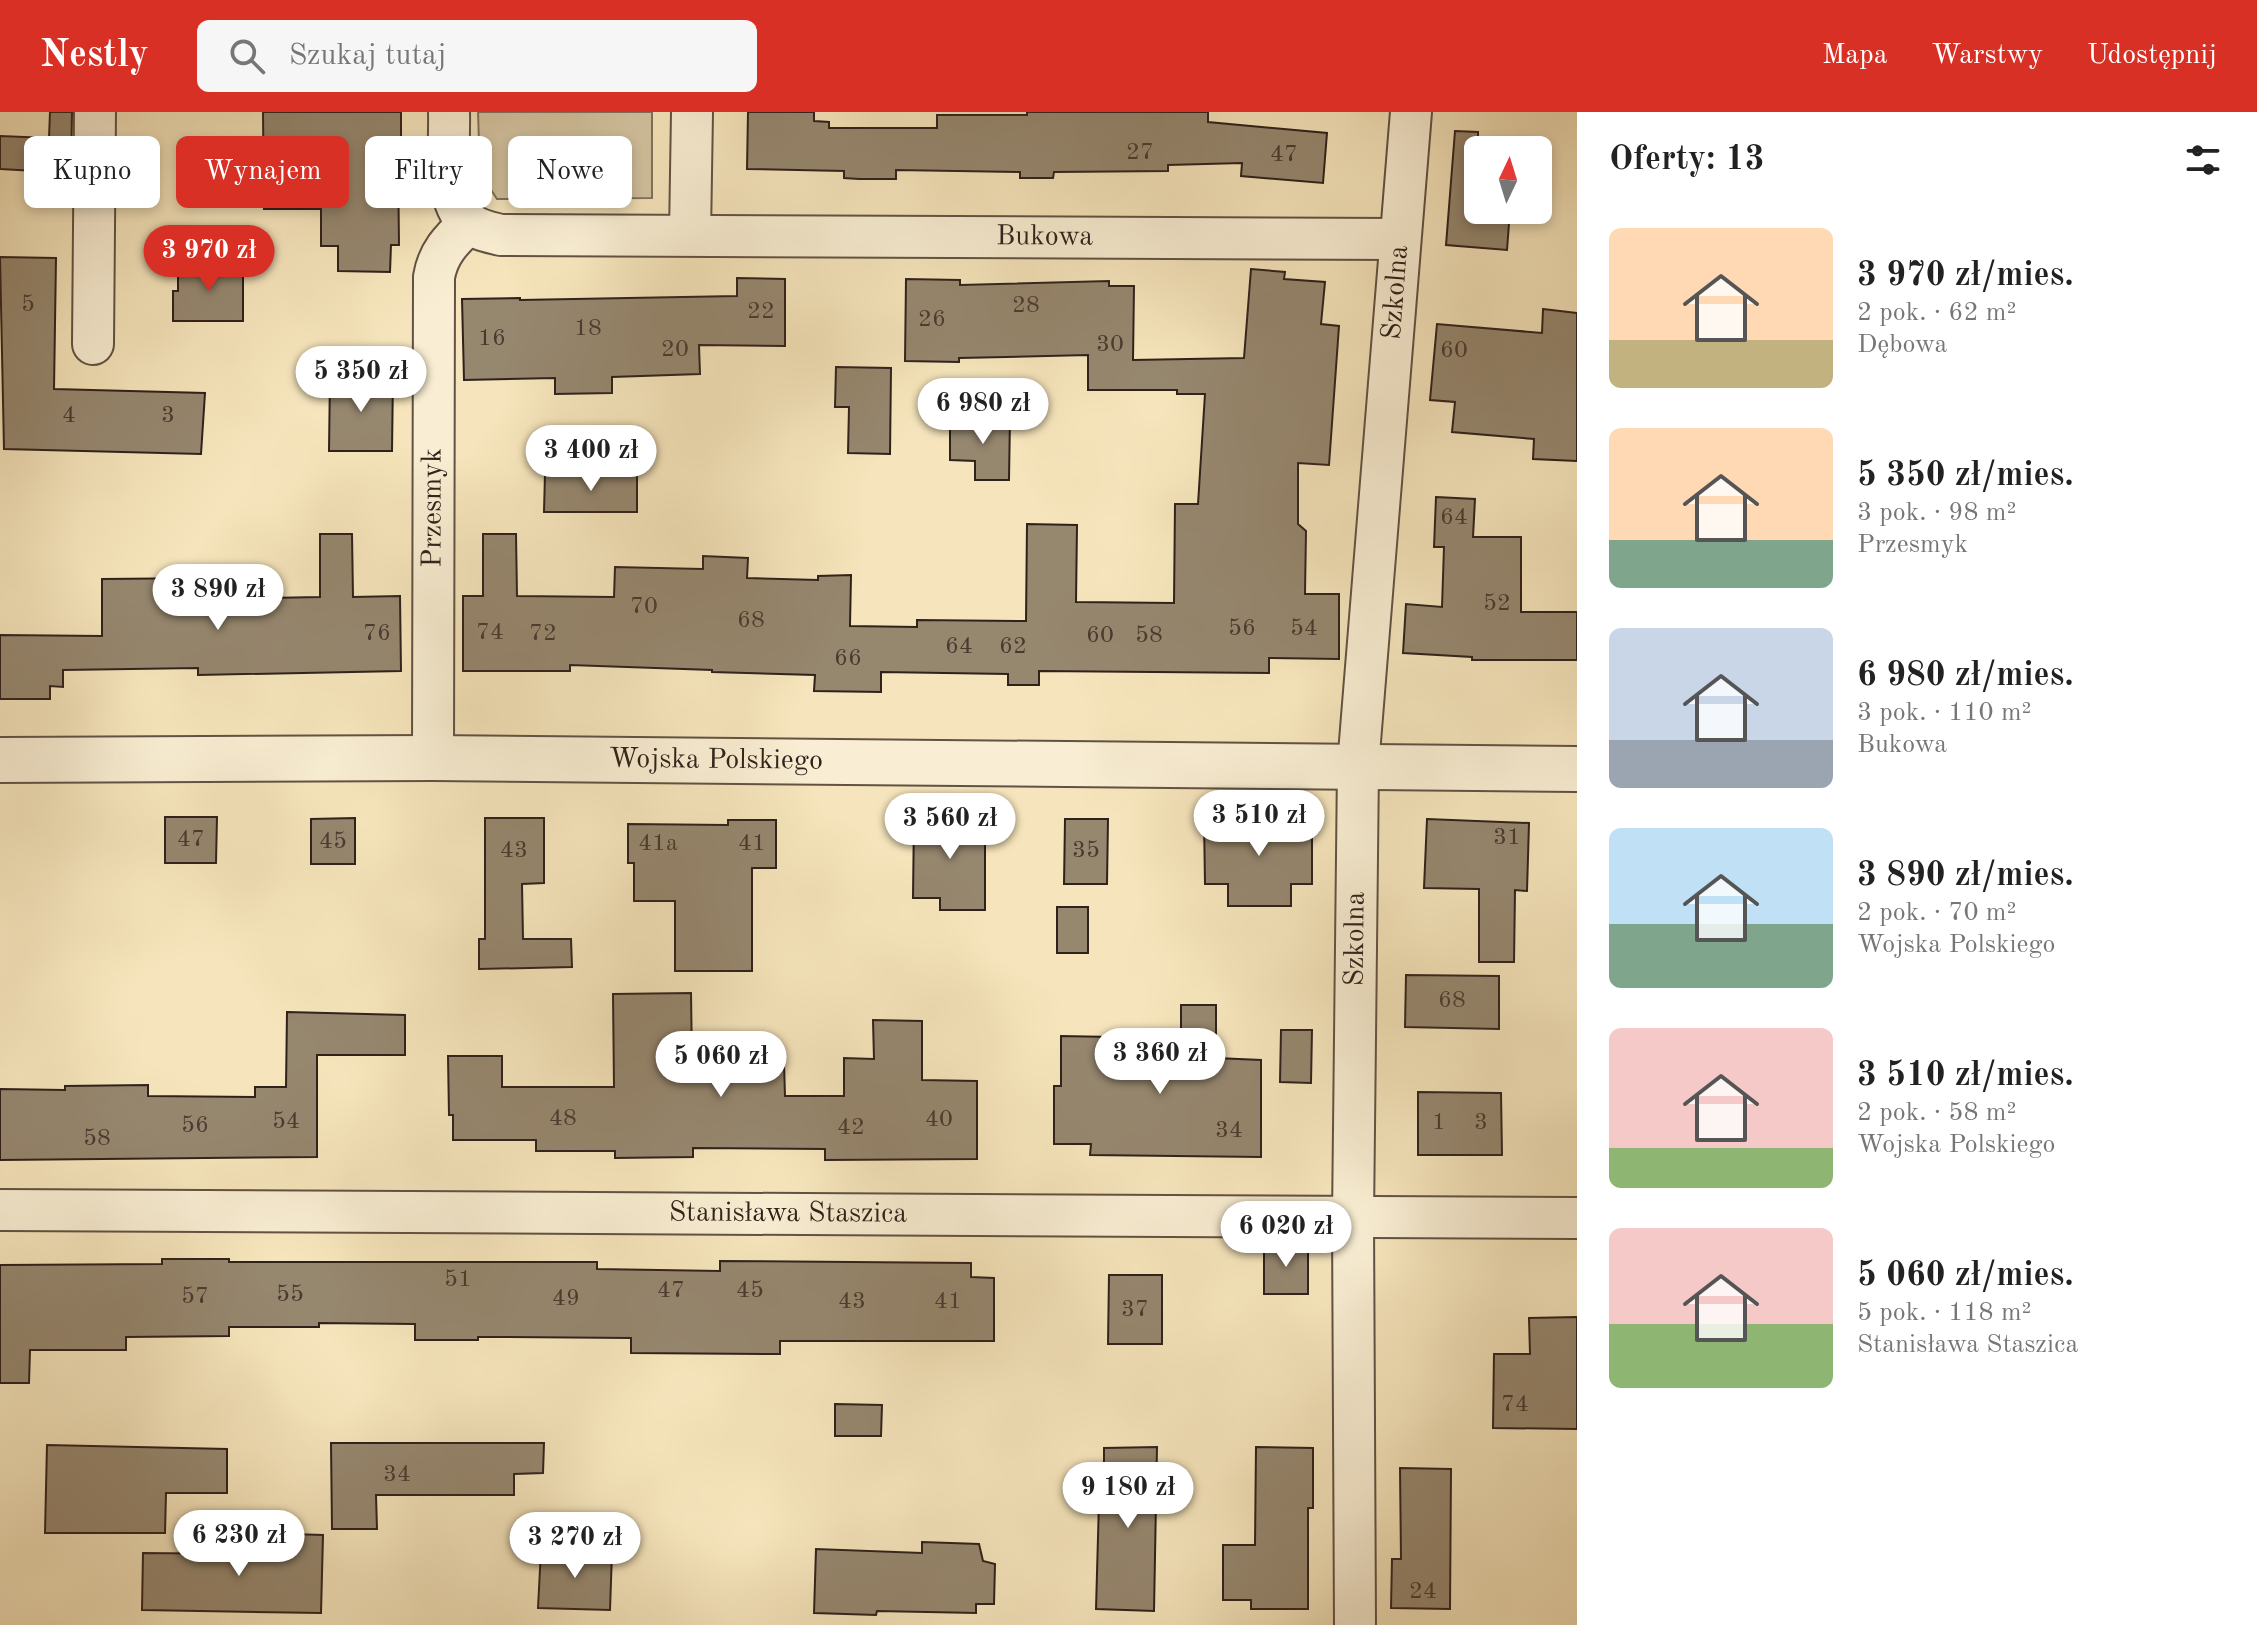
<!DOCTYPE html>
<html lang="pl">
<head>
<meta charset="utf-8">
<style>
  body { margin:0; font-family:"Old Standard TT",serif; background:#f6f6f6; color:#222; height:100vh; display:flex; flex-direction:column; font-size:30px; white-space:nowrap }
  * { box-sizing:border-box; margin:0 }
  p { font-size:26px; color:#767676 }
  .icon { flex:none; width:44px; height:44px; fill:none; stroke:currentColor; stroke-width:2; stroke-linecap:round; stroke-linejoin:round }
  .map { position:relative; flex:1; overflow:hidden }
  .sheet { display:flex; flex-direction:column; background:#fff; width:680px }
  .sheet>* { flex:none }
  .banner { position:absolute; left:24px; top:24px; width:760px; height:72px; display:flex; gap:16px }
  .needle { width:52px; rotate:4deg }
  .buttons { position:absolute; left:1464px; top:24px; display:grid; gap:16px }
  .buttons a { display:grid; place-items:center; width:88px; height:88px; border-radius:12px; background:#fff; box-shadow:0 4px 12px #0003; font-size:40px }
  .price { position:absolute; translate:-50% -68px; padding:0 18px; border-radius:28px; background:#fff; color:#222; font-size:26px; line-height:52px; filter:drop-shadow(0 2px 4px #0008) }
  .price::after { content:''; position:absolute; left:50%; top:48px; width:24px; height:18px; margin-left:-12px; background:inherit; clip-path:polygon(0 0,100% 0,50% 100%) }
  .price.selected { background:#d93025; color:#fff }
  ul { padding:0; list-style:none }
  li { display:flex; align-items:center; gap:24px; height:200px; padding:0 32px }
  li span { display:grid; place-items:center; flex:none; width:224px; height:160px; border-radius:12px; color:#555 }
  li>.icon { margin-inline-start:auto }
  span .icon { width:96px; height:96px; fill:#fffc; stroke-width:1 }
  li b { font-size:34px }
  h2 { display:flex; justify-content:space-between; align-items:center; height:96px; padding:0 32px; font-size:34px }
  .tag { padding:0 28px; border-radius:12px; background:#fff; box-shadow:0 4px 12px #0003; font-size:28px; line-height:72px }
  .tag.selected { background:#d93025; color:#fff }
  header { display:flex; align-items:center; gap:48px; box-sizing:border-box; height:112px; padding:0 40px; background:#d93025; color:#fff }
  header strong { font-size:38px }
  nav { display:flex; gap:44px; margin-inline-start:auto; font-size:28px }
  .search { width:560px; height:72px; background:#f6f6f6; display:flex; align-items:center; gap:20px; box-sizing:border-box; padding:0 28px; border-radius:12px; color:#767676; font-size:30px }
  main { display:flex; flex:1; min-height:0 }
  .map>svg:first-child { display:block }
  .green { fill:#d4c4a1; stroke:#82725e; stroke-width:2 }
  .building { fill:#96876f; stroke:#2f211b; stroke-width:2 }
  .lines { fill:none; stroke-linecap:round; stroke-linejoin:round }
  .minor-casing { stroke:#615243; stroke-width:44 }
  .tertiary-casing { stroke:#615243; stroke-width:48 }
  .minor { stroke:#f9eed3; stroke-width:40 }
  .tertiary { stroke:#f9eed3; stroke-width:44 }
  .labels { text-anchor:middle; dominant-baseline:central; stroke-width:7; stroke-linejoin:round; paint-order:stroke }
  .number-label { font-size:24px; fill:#493a30 }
  .street-label { font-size:28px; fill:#2f211b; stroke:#f9eed3 }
</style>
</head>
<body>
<header>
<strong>Nestly</strong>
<div class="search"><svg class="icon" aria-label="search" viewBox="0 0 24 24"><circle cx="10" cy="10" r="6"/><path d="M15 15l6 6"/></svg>Szukaj tutaj</div>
<nav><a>Mapa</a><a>Warstwy</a><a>Udostępnij</a></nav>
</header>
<main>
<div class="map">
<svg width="1577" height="1513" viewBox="0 0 1577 1513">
  <rect width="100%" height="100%" fill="#f6e5bc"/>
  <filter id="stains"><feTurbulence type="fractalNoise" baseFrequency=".0025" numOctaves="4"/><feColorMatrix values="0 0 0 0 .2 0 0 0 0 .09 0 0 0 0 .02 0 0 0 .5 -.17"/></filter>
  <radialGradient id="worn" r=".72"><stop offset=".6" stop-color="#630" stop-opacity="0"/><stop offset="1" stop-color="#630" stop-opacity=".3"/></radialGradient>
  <!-- green -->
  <path class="green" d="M 478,0 L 652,0 L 652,86 L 497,87 L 480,61 Z"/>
  <!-- building -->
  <path class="building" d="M 50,0 L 72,0 L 71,61 L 0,57 L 0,24 L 49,26 Z
    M 263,0 L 401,0 L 401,42 L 398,42 L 399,133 L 391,133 L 390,160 L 338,159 L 338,134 L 321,134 L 321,97 L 264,97 Z
    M 748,0 L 814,0 L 814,9 L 829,10 L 829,16 L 937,16 L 937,3 L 1027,3 L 1027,0 L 1208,0 L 1208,10 L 1327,21 L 1323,71 L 1241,64 L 1242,51 L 1168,53 L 1168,59 L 1054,60 L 1053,66 L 1020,66 L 1020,60 L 896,58 L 896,67 L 859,67 L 844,66 L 844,59 L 747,57 Z
    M 1455,19 L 1478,20 L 1478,98 L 1510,98 L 1507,138 L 1446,133 Z
    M 118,32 L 138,33 L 137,64 L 117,63 Z
    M 0,145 L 56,146 L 54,277 L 205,281 L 201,342 L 4,337 Z
    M 178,151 L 243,151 L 243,209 L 173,209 L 173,179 L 178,179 Z
    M 1251,157 L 1285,160 L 1284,167 L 1325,170 L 1321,212 L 1339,214 L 1329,353 L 1298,351 L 1298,412 L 1306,419 L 1305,482 L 1339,482 L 1339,547 L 1269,546 L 1269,561 L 1039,559 L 1039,573 L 1008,573 L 1008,562 L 881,560 L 881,580 L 814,579 L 815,563 L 712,560 L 712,558 L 570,553 L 570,559 L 463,559 L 463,484 L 483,484 L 483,422 L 516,422 L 517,484 L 614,485 L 615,455 L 703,457 L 703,444 L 748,446 L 747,466 L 818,468 L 818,464 L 851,463 L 850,514 L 917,515 L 917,508 L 1026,509 L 1027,412 L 1077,413 L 1076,490 L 1174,491 L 1175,392 L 1198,392 L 1205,282 L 1177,282 L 1177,278 L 1088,278 L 1088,243 L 959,246 L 959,250 L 905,249 L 906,167 L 960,168 L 960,173 L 1109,169 L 1109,174 L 1134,174 L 1133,248 L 1244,246 Z
    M 737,166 L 785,167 L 785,234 L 699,233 L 700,262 L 612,265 L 612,281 L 555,282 L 555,266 L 464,268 L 462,187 L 520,186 L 520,188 L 737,184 Z
    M 1543,197 L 1577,201 L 1577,349 L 1533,347 L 1534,327 L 1452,320 L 1455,290 L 1430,288 L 1437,212 L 1542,221 Z
    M 836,255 L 891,256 L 890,342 L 848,341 L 849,295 L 835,295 Z
    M 330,264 L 393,264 L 392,339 L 329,339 Z
    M 976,304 L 1010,305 L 1009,368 L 975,368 L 975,349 L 950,348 L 950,309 L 976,309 Z
    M 545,362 L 637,363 L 637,400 L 544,400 Z
    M 1436,385 L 1475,387 L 1473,425 L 1521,425 L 1521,500 L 1577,500 L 1577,548 L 1472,548 L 1472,545 L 1403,541 L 1406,492 L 1442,495 L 1444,435 L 1434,435 Z
    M 320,422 L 352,422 L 353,485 L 400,484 L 401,559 L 198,563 L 198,556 L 63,558 L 63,575 L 50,574 L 50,587 L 0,587 L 0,523 L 102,524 L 102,467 L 211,466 L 211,487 L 320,485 Z
    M 914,703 L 985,704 L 985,798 L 940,798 L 940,786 L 913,786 Z
    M 165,705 L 217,705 L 216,751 L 165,751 Z
    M 355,706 L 355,752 L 311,752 L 311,707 Z
    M 485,706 L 544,706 L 544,771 L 522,772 L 523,827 L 571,827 L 572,855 L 479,857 L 479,827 L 485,827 Z
    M 1312,706 L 1312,772 L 1291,772 L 1291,794 L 1228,794 L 1228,772 L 1205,772 L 1204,707 Z
    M 1065,707 L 1108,707 L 1107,772 L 1064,772 Z
    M 1427,707 L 1529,711 L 1527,779 L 1515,778 L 1514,850 L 1479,850 L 1479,777 L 1424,776 Z
    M 728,708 L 776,708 L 776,756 L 752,756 L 752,859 L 675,859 L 675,789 L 634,789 L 634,751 L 628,751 L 628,712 L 728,713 Z
    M 1057,795 L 1088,795 L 1088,841 L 1057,841 Z
    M 1406,863 L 1499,864 L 1499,917 L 1405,915 Z
    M 691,881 L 692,951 L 784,951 L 785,984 L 844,984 L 844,946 L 874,947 L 873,908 L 922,909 L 922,968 L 977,969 L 977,1047 L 825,1048 L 825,1037 L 693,1036 L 693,1045 L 615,1046 L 615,1039 L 536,1039 L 536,1028 L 453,1028 L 453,1003 L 449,1003 L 448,944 L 502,944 L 502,975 L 614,975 L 613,882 Z
    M 1181,893 L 1216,893 L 1216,946 L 1261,948 L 1261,1045 L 1090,1043 L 1091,1032 L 1054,1032 L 1054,974 L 1061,974 L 1061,924 L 1113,925 L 1113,937 L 1181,937 Z
    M 287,900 L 405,903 L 405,943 L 317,943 L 317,1045 L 0,1048 L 0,977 L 65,978 L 65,974 L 148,973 L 148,984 L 255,985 L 255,975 L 286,975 Z
    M 1281,918 L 1312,918 L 1311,971 L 1280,970 Z
    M 1418,980 L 1501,981 L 1502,1043 L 1418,1043 Z
    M 1264,1132 L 1308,1132 L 1308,1182 L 1264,1182 Z
    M 162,1147 L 229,1147 L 229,1150 L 597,1150 L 597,1157 L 720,1159 L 720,1149 L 971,1151 L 971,1165 L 994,1166 L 994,1229 L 780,1229 L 780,1242 L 631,1241 L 631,1226 L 499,1225 L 478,1225 L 478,1228 L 415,1228 L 415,1212 L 319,1211 L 319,1215 L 229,1215 L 229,1224 L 126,1225 L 126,1238 L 30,1238 L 29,1271 L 0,1271 L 0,1153 L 162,1152 Z
    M 1109,1163 L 1162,1163 L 1162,1232 L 1108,1232 Z
    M 1577,1205 L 1577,1317 L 1493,1316 L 1494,1242 L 1530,1242 L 1529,1206 Z
    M 835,1292 L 882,1293 L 881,1324 L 835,1324 Z
    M 331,1331 L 544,1331 L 543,1361 L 514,1362 L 514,1383 L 376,1383 L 377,1417 L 332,1417 Z
    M 47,1333 L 227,1337 L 227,1381 L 166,1381 L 165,1421 L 45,1421 Z
    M 1157,1335 L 1154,1499 L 1096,1497 L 1099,1389 L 1104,1389 L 1104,1336 Z
    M 1256,1335 L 1313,1336 L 1313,1396 L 1308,1396 L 1308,1497 L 1251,1497 L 1251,1488 L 1223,1488 L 1223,1433 L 1255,1433 Z
    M 1400,1356 L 1451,1357 L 1450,1497 L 1391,1496 L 1392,1447 L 1401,1447 Z
    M 251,1421 L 323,1423 L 321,1501 L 142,1498 L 143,1441 L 250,1442 Z
    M 922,1430 L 979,1432 L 983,1449 L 995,1452 L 994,1492 L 976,1492 L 976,1501 L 877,1499 L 876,1503 L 814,1501 L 816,1437 L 922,1441 Z
    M 541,1438 L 612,1440 L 610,1498 L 538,1496 Z"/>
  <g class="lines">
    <!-- minor casing -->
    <g class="minor-casing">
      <g id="minor">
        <path id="s1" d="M 449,0 C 450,30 443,88 467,109 C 476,118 489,120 501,123 L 1400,127"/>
        <path d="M 690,123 L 692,0"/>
        <path d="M 93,232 L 95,0"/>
        <path id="s2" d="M 433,646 L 434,165 C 438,141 451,128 469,111"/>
        <path id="s3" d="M 0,1098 L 1577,1106"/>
        <path id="s4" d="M 1355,1513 L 1353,1107 L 1358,654 L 1411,0"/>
      </g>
    </g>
    <!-- tertiary casing -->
    <g class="tertiary-casing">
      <g id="tertiary">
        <path id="s5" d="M 0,648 L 433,646 L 1577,657"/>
      </g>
    </g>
    <!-- minor -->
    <use href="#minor" class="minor"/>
    <!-- tertiary -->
    <use href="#tertiary" class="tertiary"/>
  </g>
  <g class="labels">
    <!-- number labels -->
    <g class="number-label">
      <text x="1140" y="41">27</text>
      <text x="1284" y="43">47</text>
      <text x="28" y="193">5</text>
      <text x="1026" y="194">28</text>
      <text x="761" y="200">22</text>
      <text x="932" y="208">26</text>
      <text x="588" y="217">18</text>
      <text x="492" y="227">16</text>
      <text x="1110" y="233">30</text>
      <text x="675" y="238">20</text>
      <text x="1454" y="239">60</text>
      <text x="69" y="304">4</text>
      <text x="168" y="304">3</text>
      <text x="1454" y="406">64</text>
      <text x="1497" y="492">52</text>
      <text x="644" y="495">70</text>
      <text x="751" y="509">68</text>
      <text x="1242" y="517">56</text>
      <text x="1304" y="517">54</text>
      <text x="490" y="521">74</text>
      <text x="377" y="522">76</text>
      <text x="543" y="522">72</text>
      <text x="1100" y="524">60</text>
      <text x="1149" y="524">58</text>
      <text x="959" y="535">64</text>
      <text x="1013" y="535">62</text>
      <text x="848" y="547">66</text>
      <text x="1507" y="726">31</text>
      <text x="191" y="728">47</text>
      <text x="333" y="730">45</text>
      <text x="658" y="732">41a</text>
      <text x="752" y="732">41</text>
      <text x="514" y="739">43</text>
      <text x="1086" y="739">35</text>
      <text x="1452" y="889">68</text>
      <text x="563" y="1007">48</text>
      <text x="939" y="1008">40</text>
      <text x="286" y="1010">54</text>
      <text x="1439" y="1011">1</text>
      <text x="1481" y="1011">3</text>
      <text x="195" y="1014">56</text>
      <text x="851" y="1016">42</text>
      <text x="1229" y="1019">34</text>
      <text x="97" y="1027">58</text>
      <text x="458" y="1168">51</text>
      <text x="671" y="1179">47</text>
      <text x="750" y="1179">45</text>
      <text x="290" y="1183">55</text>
      <text x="195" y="1185">57</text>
      <text x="566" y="1187">49</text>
      <text x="852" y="1190">43</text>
      <text x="948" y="1190">41</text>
      <text x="1135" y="1198">37</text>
      <text x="1515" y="1293">74</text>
      <text x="397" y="1363">34</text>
      <text x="1423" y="1480">24</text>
    </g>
    <!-- street labels -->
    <g class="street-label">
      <text stroke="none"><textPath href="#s1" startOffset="694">Bukowa</textPath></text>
      <text stroke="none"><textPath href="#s4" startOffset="1334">Szkolna</textPath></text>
      <text stroke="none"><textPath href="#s2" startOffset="250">Przesmyk</textPath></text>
      <text stroke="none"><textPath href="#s5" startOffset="716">Wojska Polskiego</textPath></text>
      <text stroke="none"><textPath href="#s4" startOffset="686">Szkolna</textPath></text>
      <text stroke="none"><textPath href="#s3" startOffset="788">Stanisława Staszica</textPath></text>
    </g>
  </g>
  <rect width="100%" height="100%" filter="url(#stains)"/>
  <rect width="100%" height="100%" fill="url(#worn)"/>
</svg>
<div class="buttons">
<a><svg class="needle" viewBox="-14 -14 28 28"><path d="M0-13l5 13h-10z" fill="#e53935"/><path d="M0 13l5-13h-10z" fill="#767676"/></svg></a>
</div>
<b class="price selected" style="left:209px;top:181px">3 970 zł</b>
<b class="price" style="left:361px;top:302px">5 350 zł</b>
<b class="price" style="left:983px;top:334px">6 980 zł</b>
<b class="price" style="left:591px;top:381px">3 400 zł</b>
<b class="price" style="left:218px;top:520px">3 890 zł</b>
<b class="price" style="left:1259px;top:746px">3 510 zł</b>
<b class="price" style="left:950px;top:749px">3 560 zł</b>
<b class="price" style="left:1160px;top:984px">3 360 zł</b>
<b class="price" style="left:721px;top:987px">5 060 zł</b>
<b class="price" style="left:1286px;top:1157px">6 020 zł</b>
<b class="price" style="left:1128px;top:1418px">9 180 zł</b>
<b class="price" style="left:239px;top:1466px">6 230 zł</b>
<b class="price" style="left:575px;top:1468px">3 270 zł</b>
<div class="banner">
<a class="tag">Kupno</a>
<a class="tag selected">Wynajem</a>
<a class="tag">Filtry</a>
<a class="tag">Nowe</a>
</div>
</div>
<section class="sheet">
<h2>Oferty: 13<svg class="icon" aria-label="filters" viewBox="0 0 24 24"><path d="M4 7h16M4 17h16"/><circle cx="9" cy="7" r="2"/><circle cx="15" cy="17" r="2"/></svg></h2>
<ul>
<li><span style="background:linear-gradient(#ffd9b3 70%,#c2b280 0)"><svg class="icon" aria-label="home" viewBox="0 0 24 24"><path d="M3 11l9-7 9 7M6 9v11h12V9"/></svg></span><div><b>3 970 zł/mies.</b><p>2 pok. · 62 m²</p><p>Dębowa</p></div></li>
<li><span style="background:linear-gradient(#ffd9b3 70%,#7fa58c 0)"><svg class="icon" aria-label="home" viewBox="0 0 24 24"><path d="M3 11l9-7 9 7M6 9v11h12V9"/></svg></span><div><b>5 350 zł/mies.</b><p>3 pok. · 98 m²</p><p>Przesmyk</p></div></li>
<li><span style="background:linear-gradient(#c9d6e8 70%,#9aa5b1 0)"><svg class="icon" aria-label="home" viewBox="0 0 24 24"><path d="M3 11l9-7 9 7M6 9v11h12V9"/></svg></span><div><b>6 980 zł/mies.</b><p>3 pok. · 110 m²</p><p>Bukowa</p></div></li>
<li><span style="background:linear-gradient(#bfe0f5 60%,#7fa58c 0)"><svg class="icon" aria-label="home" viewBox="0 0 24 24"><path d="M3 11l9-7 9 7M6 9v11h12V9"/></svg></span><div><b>3 890 zł/mies.</b><p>2 pok. · 70 m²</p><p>Wojska Polskiego</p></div></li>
<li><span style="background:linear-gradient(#f6c9c9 75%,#8fb573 0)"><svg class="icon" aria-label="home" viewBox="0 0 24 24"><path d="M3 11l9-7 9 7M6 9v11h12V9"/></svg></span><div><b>3 510 zł/mies.</b><p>2 pok. · 58 m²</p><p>Wojska Polskiego</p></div></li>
<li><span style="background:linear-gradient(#f6c9c9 60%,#8fb573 0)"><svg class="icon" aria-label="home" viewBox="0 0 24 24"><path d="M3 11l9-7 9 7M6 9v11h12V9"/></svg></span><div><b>5 060 zł/mies.</b><p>5 pok. · 118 m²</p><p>Stanisława Staszica</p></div></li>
</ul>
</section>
</main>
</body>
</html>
